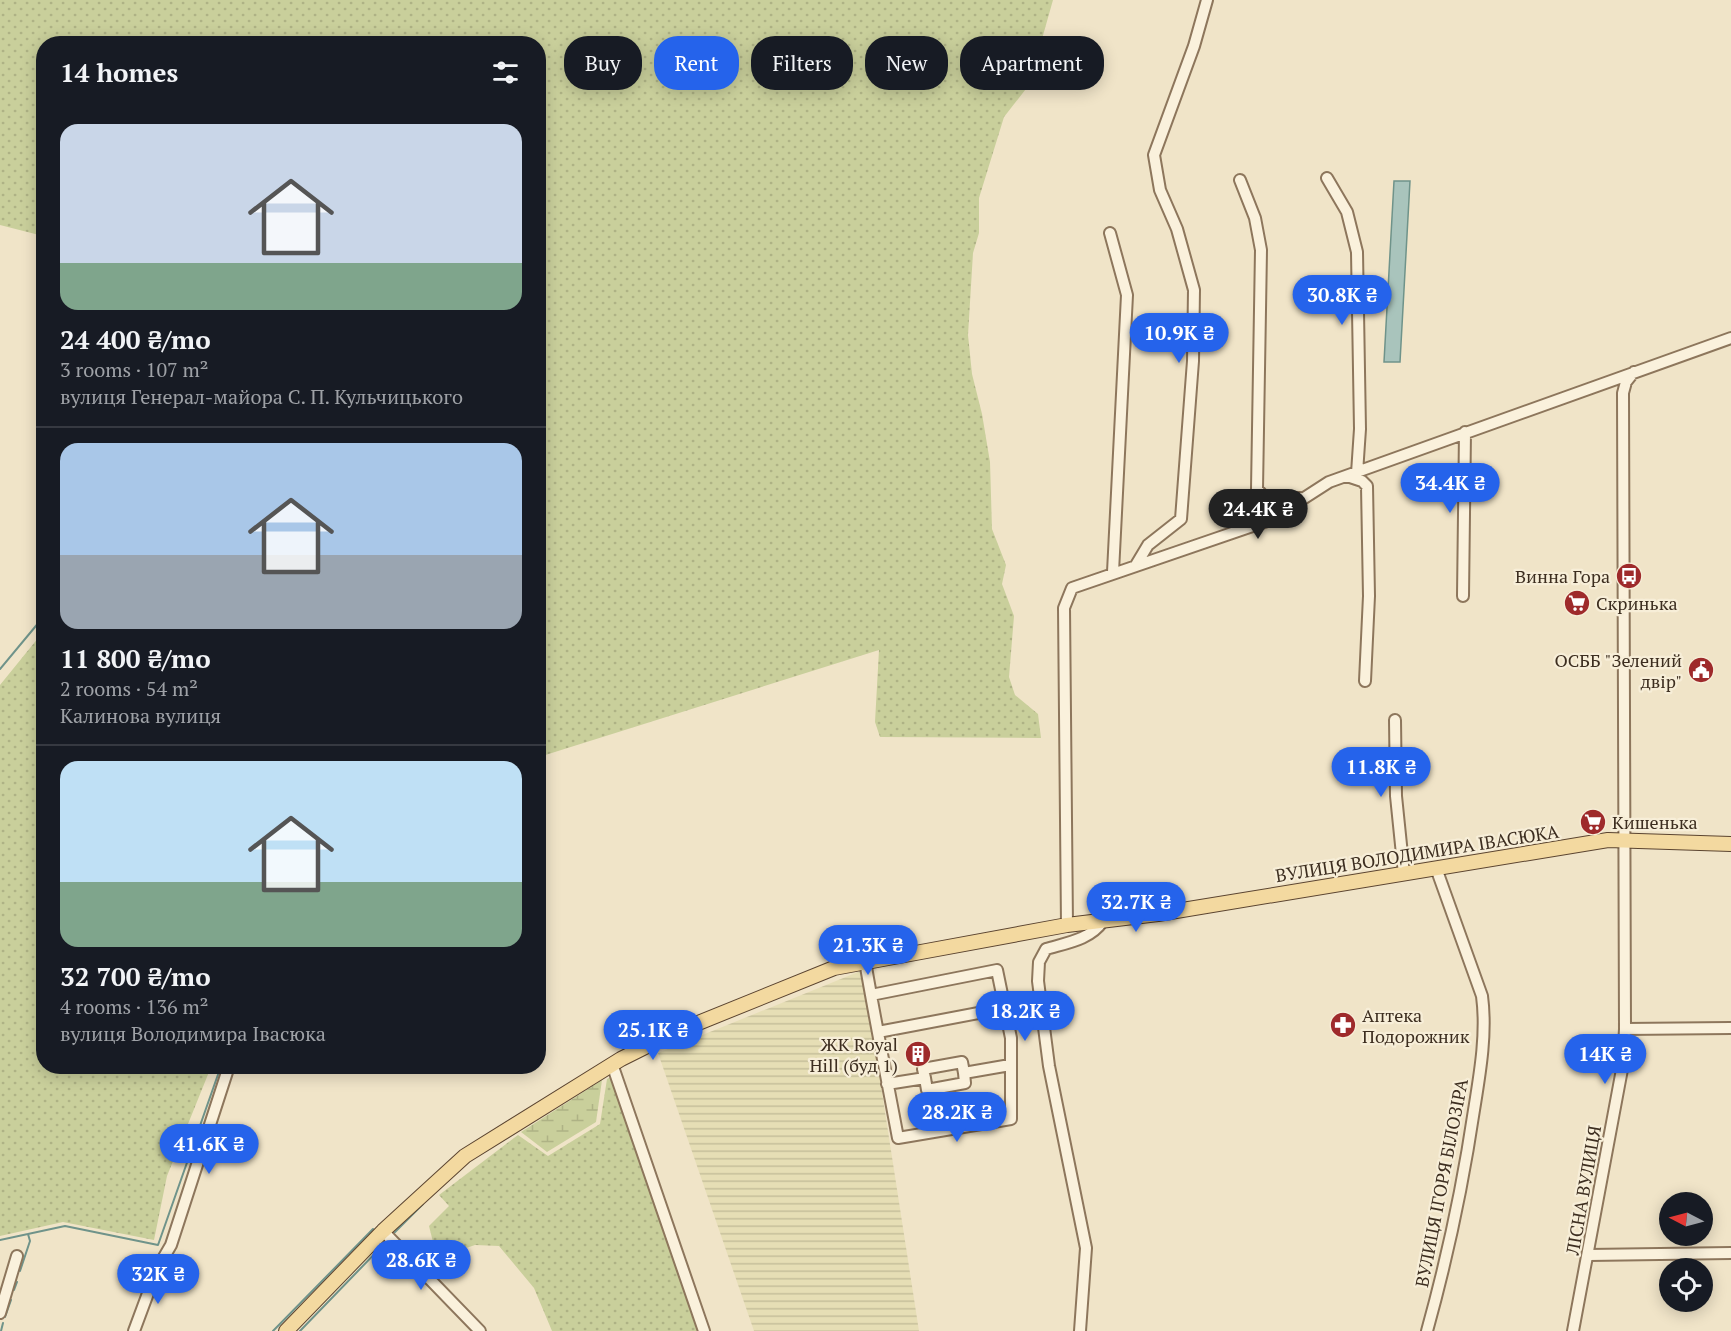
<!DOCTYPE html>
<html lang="en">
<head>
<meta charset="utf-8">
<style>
  body { margin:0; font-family:"PT Serif",serif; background:#242831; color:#f1f3f6; height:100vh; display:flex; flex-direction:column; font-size:22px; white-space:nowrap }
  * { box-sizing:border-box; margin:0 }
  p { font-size:20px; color:#9ea1a6 }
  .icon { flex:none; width:33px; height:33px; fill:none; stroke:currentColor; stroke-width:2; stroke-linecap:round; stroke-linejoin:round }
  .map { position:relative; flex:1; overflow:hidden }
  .panel { position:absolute; left:36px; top:36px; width:510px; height:1038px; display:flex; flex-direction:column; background:#171b24; border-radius:24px; box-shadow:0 3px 15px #0003 }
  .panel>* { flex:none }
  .top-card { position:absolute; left:564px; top:36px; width:570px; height:54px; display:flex; gap:12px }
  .needle { width:39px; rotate:276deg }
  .tools { position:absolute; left:1659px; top:1192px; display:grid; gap:12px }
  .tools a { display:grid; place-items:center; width:54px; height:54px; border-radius:50%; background:#171b24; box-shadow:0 3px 15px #0003; font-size:30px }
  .price { position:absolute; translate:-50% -51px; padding:0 14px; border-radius:21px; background:#2563eb; color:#fff; font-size:20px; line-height:39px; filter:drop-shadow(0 2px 3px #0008) }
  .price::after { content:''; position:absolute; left:50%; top:36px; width:18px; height:14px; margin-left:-9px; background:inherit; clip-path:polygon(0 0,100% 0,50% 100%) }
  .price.active { background:#222; color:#fff }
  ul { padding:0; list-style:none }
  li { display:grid; align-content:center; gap:12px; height:318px; padding:0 24px }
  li+li { border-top:2px solid #363941 }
  li span { display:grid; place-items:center; height:186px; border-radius:18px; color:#555 }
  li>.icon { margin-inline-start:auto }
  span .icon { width:108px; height:108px; fill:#fffc; stroke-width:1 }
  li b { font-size:26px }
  h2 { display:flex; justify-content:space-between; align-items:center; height:72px; padding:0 24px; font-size:26px }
  .tag { padding:0 21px; border-radius:24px; background:#171b24; box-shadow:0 3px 15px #0003; font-size:21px; line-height:54px }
  .tag.active { background:#2563eb; color:#fff }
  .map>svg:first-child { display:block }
  .farmland { fill:url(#farmland-rules) }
  .grass { fill:url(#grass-dots) }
  .wetland { fill:url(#wetland-marsh) }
  .water { fill:#a9c4bc; stroke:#6f938a; stroke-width:1.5 }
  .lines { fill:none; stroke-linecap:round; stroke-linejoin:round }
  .stream { stroke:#6f938a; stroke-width:2 }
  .minor-casing { stroke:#8d765c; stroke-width:14 }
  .major-casing { stroke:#5b4430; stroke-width:16 }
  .minor { stroke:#faf1dc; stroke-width:10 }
  .major { stroke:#f3d9a0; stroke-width:14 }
  .labels { text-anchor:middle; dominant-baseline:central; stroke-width:4.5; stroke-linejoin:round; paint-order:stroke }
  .poi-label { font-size:18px; fill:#3d2e20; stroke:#f7eed8; text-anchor:end }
  .street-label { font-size:18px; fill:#3d2e20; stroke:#f7eed8 }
</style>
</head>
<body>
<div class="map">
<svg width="1731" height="1331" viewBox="0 0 1731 1331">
  <defs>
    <pattern id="farmland-rules" width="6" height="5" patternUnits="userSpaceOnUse" patternTransform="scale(1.5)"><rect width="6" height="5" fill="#e6deb5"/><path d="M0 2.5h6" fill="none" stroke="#c6bf9b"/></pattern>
    <pattern id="grass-dots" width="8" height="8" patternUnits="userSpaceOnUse" patternTransform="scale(1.5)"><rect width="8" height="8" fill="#c9cf9b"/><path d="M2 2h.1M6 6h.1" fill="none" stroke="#aeb285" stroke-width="1.8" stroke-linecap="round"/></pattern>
    <pattern id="wetland-marsh" width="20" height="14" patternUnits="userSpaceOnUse" patternTransform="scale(1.5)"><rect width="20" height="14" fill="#c9cf9b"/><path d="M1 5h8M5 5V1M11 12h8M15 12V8" fill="none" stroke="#aeb285"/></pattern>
  </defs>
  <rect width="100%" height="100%" fill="#f0e4c8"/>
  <!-- farmland -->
  <path class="farmland" d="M 863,970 L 919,1331 L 754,1331 L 658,1053 Z"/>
  <!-- grass -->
  <path class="grass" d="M 0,0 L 1053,0 L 1029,85 L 1004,117 L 979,198 L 979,233 L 973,253 L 968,335 L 972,374 L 982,414 L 990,462 L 992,529 L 1006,565 L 1002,584 L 1014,616 L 1009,677 L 1015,695 L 1038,714 L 1041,738 L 880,737 L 875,722 L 879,650 L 539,757 L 538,44 L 44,44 L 43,236 L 0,225 Z
    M 43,632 L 44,1066 L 211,1067 L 167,1176 L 154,1240 L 63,1222 L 0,1236 L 0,685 Z
    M 613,1076 L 697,1331 L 552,1331 L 534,1288 L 499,1246 L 475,1245 L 437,1258 L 429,1226 L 449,1206 L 439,1195 L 518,1135 L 548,1156 L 600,1124 L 607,1079 Z"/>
  <!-- wetland -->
  <path class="wetland" d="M 602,1080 L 596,1122 L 547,1152 L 521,1132 Z"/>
  <!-- water -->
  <path class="water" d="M 1394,181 L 1410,181 L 1400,362 L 1384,362 Z"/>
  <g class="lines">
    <!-- stream -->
    <path class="stream" d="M 0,669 L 40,621
      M 394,1233 L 423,1204
      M 0,1240 L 65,1226 L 158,1245 L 221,1066
      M 20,1271 L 30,1241 L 28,1234
      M 155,1289 L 166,1264
      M 14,1290 L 17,1282
      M 5,1317 L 11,1300
      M 1,1331 L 3,1323
      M 273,1331 L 373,1229
      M 300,1331 L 385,1243"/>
    <!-- minor casing -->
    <g class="minor-casing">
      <path id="minor" d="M 1327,178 L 1347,212 L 1357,252 L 1360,429 L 1357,473
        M 1240,180 L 1255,218 L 1261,250 L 1257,489 L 1265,498 L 1300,498
        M 1110,233 L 1127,295 L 1113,572
        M 1347,476 L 1362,481 L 1367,486 L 1369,596 L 1365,681
        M 1136,565 L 1148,545 L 1181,519 L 1193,361 L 1194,290 L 1177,229 L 1160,190 L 1154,155 L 1194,46 L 1207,0
        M 1463,596 L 1465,432
        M 1395,720 L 1396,796 L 1404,874
        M 1067,925 L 1064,608 L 1072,588 L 1270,520 L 1329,482 L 1731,338
        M 865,961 C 875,1020 887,1079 898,1138 L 1011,1119 L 1011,1038 L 997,970 L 871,995
        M 1625,1029 L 1731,1028
        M 878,1032 L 1005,1008
        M 612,1064 L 704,1331
        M 925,1078 L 927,1090 L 965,1083 L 964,1073
        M 887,1084 L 925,1078 L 923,1069 L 962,1062 L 964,1073 L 1010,1065
        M 383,1231 L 480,1331
        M 1589,1255 L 1731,1253
        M 0,1313 L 17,1256
        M 134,1331 L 157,1269 L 171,1245 L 229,1066
        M 1080,1331 L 1086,1248 L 1049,1066 L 1038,981 L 1039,962 L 1046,949 C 1066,943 1090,940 1103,921
        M 1427,1331 C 1447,1259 1463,1184 1474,1110 C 1480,1073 1487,1033 1482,996 L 1436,868
        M 1573,1331 L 1623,1064 L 1625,1029 L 1623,393 L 1626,382 L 1634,372"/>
    </g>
    <!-- major casing -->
    <g class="major-casing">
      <path id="major" d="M 286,1331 L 383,1231 L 465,1156 L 621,1059 L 671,1034 L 834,968 L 1067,925 L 1158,914 L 1608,840 L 1731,844"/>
    </g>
    <!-- minor -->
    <use href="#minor" class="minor"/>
    <!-- major -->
    <use href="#major" class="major"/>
  </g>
  <!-- icons -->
  <defs>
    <g id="bus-disc" transform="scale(1.35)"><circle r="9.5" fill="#9e2a2b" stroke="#f7eed8"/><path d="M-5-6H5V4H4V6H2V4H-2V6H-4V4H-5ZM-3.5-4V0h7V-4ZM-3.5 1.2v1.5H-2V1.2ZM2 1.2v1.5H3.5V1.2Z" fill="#fff"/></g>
    <g id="supermarket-disc" transform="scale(1.35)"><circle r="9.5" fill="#9e2a2b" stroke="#f7eed8"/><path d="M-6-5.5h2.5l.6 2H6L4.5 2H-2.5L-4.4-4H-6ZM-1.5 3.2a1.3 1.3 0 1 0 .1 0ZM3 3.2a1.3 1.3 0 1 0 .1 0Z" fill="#fff"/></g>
    <g id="civic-disc" transform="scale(1.35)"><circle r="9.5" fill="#9e2a2b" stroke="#f7eed8"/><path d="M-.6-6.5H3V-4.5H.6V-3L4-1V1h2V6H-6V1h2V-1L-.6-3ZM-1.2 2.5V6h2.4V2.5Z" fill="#fff"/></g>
    <g id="pharmacy-disc" transform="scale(1.35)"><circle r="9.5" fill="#9e2a2b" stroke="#f7eed8"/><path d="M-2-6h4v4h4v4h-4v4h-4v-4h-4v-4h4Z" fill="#fff"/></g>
    <g id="building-disc" transform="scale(1.35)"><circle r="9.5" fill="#9e2a2b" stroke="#f7eed8"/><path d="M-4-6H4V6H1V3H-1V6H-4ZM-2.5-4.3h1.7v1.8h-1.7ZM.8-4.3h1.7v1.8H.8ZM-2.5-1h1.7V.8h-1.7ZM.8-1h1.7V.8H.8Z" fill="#fff"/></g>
  </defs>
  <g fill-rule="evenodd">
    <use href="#bus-disc" x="1629" y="576"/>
    <use href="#supermarket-disc" x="1577" y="603"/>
    <use href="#civic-disc" x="1701" y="670"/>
    <use href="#supermarket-disc" x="1593" y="822"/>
    <use href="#pharmacy-disc" x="1343" y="1025"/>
    <use href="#building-disc" x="918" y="1054"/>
  </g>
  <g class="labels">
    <!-- poi labels -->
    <g class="poi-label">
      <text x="1610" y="576">Винна Гора</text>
      <text x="1596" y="603" text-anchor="start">Скринька</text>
      <text x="1682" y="660">ОСББ "Зелений<tspan x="1682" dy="21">двір"</tspan></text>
      <text x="1612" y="822" text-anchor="start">Кишенька</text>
      <text x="1362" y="1015" text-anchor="start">Аптека<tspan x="1362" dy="21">Подорожник</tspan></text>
      <text x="898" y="1044">ЖК Royal<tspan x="898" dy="21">Hill (буд 1)</tspan></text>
    </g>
    <!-- street labels -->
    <g class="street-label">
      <text transform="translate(1417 853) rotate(-9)">ВУЛИЦЯ ВОЛОДИМИРА ІВАСЮКА</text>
      <text transform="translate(1441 1183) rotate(-79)">ВУЛИЦЯ ІГОРЯ БІЛОЗІРА</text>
      <text transform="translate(1583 1190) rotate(-80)">ЛІСНА ВУЛИЦЯ</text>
    </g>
  </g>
</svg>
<div class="tools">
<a><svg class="needle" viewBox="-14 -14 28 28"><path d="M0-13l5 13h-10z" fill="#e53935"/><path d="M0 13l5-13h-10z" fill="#9ea1a6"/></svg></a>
<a><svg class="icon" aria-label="locate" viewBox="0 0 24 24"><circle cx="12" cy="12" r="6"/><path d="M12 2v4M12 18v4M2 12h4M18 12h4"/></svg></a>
</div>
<b class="price" style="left:1342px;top:326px">30.8K ₴</b>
<b class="price" style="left:1179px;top:364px">10.9K ₴</b>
<b class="price" style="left:1450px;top:514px">34.4K ₴</b>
<b class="price active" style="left:1258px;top:540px">24.4K ₴</b>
<b class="price" style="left:1381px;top:798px">11.8K ₴</b>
<b class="price" style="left:1136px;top:933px">32.7K ₴</b>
<b class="price" style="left:868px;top:976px">21.3K ₴</b>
<b class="price" style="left:1025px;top:1042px">18.2K ₴</b>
<b class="price" style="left:653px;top:1061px">25.1K ₴</b>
<b class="price" style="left:1605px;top:1085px">14K ₴</b>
<b class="price" style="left:957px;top:1143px">28.2K ₴</b>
<b class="price" style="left:209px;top:1175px">41.6K ₴</b>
<b class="price" style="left:421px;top:1291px">28.6K ₴</b>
<b class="price" style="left:158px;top:1305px">32K ₴</b>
<div class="top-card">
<a class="tag">Buy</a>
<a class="tag active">Rent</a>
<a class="tag">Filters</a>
<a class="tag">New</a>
<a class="tag">Apartment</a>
</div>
<section class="panel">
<h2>14 homes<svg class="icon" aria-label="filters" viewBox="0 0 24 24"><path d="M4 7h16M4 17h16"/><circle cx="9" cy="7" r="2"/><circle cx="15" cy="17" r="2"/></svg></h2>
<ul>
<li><span style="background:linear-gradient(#c9d6e8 75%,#7fa58c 0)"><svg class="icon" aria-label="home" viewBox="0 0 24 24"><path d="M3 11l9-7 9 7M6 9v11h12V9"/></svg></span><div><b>24 400 ₴/mo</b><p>3 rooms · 107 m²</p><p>вулиця Генерал-майора С. П. Кульчицького</p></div></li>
<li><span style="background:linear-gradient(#a9c7e8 60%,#9aa5b1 0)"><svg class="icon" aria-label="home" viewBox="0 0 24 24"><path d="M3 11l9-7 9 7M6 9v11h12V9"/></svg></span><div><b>11 800 ₴/mo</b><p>2 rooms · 54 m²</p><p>Калинова вулиця</p></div></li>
<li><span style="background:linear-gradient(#bfe0f5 65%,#7fa58c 0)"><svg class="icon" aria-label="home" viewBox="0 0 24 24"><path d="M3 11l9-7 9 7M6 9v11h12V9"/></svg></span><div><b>32 700 ₴/mo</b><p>4 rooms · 136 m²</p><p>вулиця Володимира Івасюка</p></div></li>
</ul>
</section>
</div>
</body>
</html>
